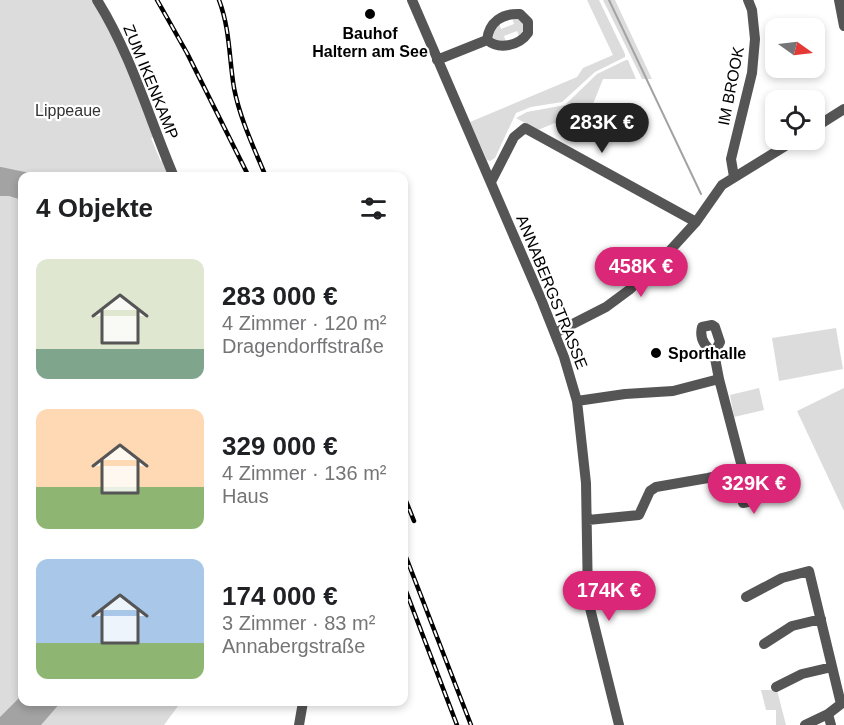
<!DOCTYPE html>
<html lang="de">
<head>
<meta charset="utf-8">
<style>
  body { margin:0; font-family:Arial,sans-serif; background:#f2f2f2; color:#202124; height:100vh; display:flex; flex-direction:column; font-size:22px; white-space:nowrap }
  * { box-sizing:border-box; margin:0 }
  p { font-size:20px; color:#757577 }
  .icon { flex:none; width:33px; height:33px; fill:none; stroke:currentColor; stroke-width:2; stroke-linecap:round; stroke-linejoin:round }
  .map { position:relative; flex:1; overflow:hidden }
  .details { position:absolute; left:18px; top:172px; width:390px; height:534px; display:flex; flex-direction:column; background:#fff; border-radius:12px; box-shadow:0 3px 9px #0003 }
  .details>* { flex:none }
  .needle { width:39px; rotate:104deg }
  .buttons { position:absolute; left:765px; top:18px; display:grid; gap:12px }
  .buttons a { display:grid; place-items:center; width:60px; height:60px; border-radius:12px; background:#fff; box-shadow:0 3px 9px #0003; font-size:30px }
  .price { position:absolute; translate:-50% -51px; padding:0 14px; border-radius:21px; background:#db2777; color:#fff; font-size:20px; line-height:39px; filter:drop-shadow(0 2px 3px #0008) }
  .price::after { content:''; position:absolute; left:50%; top:36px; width:18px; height:14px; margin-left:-9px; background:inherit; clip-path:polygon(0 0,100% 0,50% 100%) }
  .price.current { background:#222; color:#fff }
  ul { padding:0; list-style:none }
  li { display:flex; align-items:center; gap:18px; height:150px; padding:0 18px }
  li span { display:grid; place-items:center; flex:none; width:168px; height:120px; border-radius:12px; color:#555 }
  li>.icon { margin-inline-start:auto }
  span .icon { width:72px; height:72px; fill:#fffc; stroke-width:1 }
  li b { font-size:26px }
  h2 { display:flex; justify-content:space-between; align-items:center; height:72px; padding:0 18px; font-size:26px }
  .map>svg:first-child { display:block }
  .green { fill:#dcdcdc }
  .water { fill:#a3a3a3 }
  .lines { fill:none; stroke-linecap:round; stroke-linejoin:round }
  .stream { stroke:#a3a3a3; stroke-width:2 }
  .minor { stroke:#555; stroke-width:10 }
  .rail-casing { stroke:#000; stroke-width:4.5 }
  .rail { stroke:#fff; stroke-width:2; stroke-dasharray:7; stroke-linecap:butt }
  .poi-dot { fill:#000; stroke:#fff; stroke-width:2 }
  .labels { text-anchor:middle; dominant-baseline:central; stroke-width:4.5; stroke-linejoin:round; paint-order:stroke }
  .poi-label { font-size:16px; font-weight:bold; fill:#000; stroke:#fff }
  .street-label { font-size:16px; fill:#000; stroke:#fff }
  .park-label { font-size:16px; fill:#333; stroke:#fff }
</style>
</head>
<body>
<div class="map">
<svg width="844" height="725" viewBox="0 0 844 725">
  <rect width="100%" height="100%" fill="#fff"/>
  <!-- green -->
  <path class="green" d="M 0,0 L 92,0 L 115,29 L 155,137 L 151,138 L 161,162 L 162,157 L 169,177 L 22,177 L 22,702 L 181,702 L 164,725 L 0,725 Z
    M 587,0 L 599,0 L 625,54 L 625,57 L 595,72 L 562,102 L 531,107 L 516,113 L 495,158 L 490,161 L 487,160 L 470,122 L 577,77 L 583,68 L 613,55 Z
    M 603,0 L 615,0 L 652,79 L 642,79 Z
    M 516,17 L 526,27 L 519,36 L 517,31 L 504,36 L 506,42 L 503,42 L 494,39 L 493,36 L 496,25 L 499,23 L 501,29 L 514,24 L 512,18 Z
    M 626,60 L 628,60 L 636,79 L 603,79 L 587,119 L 569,117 L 538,130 L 516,118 L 527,112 L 565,105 L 597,74 Z
    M 836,328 L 843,369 L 779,381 L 772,338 Z
    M 759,388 L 764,410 L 734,417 L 730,395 Z
    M 844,388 L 844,511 L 797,411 Z
    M 761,690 L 777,690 L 786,725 L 776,725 L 776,710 L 766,710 Z"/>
  <!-- water -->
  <path class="water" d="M 0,167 L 1,167 L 49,177 L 22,177 L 22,200 L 9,196 L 0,196 Z
    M 22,695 L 22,702 L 61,702 L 41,725 L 0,725 L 0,717 Z"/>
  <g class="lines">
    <!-- stream -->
    <path class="stream" d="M 609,0 L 701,194"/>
    <!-- minor -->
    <path class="minor" d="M 97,0 C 131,54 149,118 174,177
      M 412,0 L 541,299 L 564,357 L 577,401 L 586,483 L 588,600 L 619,725
      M 839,0 L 844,26
      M 437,60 L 487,40 C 499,50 519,46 528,33 L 528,22 L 520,14 C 502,13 489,22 487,40
      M 814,128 L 844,109
      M 734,177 L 731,159 L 752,73 L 755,39 L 752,10 L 748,0
      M 491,182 L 514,137 L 525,128 L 696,222
      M 555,333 L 606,307 L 629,290 L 664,257 L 696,222 L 722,185 L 795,140
      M 714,353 C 705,347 699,339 702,327 L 712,325 L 715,327 L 720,342 L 714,353 L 719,379
      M 577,401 L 625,394 L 673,391 L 719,379 L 742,467 L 737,475 L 743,503 L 757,500 L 751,471 L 742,467
      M 588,520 L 639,515 L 650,491 L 656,487 L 708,478 L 739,471
      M 746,597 L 782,578 L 809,571 L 841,704 L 828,714 L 831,725
      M 764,644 L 792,626 L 821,619
      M 776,687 L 802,674 L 832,667
      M 299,725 L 303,702
      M 805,725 L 828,714"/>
    <!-- rail casing -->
    <g class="rail-casing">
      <path id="rail" d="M 157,0 L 187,53 L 249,177
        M 219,0 C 230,29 229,58 234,88 C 240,119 254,148 266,177
        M 404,496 L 414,521
        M 404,552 L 471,725
        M 404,586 L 457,725"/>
    </g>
    <!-- rail -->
    <use href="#rail" class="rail"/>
  </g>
  <!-- markers -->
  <g class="poi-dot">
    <circle cx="370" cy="14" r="6"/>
    <circle cx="656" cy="353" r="6"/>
  </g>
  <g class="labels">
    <!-- poi labels -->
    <g class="poi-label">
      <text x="370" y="33">Bauhof<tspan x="370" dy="18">Haltern am See</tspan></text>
      <text x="668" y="353" text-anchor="start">Sporthalle</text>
    </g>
    <!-- street labels -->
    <g class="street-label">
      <text transform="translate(151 82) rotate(68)">ZUM IKENKAMP</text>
      <text transform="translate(731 86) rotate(-79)">IM BROOK</text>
      <text transform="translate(552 292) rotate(68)">ANNABERGSTRASSE</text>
    </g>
    <!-- park labels -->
    <g class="park-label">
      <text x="68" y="110">Lippeaue</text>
    </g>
  </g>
</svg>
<div class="buttons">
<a><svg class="needle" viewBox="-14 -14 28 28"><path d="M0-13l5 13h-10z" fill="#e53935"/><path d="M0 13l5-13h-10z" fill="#757577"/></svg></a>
<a><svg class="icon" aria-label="locate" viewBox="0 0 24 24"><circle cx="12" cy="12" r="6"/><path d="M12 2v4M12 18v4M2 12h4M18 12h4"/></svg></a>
</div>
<b class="price current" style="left:602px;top:154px">283K €</b>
<b class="price" style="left:641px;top:298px">458K €</b>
<b class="price" style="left:754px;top:515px">329K €</b>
<b class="price" style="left:609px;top:622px">174K €</b>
<section class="details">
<h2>4 Objekte<svg class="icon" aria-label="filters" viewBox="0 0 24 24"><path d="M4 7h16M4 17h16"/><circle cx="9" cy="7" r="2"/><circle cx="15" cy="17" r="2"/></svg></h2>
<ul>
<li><span style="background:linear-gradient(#dfe7d0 75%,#7fa58c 0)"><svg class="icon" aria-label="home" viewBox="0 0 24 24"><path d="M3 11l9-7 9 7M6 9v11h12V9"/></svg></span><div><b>283 000 €</b><p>4 Zimmer · 120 m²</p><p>Dragendorffstraße</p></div></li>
<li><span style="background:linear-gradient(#ffd9b3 65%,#8fb573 0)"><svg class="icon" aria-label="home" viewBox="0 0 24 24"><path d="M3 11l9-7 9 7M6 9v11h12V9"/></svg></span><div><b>329 000 €</b><p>4 Zimmer · 136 m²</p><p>Haus</p></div></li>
<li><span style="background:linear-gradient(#a9c7e8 70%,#8fb573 0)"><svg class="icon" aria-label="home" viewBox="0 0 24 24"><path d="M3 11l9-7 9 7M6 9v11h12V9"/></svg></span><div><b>174 000 €</b><p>3 Zimmer · 83 m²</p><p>Annabergstraße</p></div></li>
</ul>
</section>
</div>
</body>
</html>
